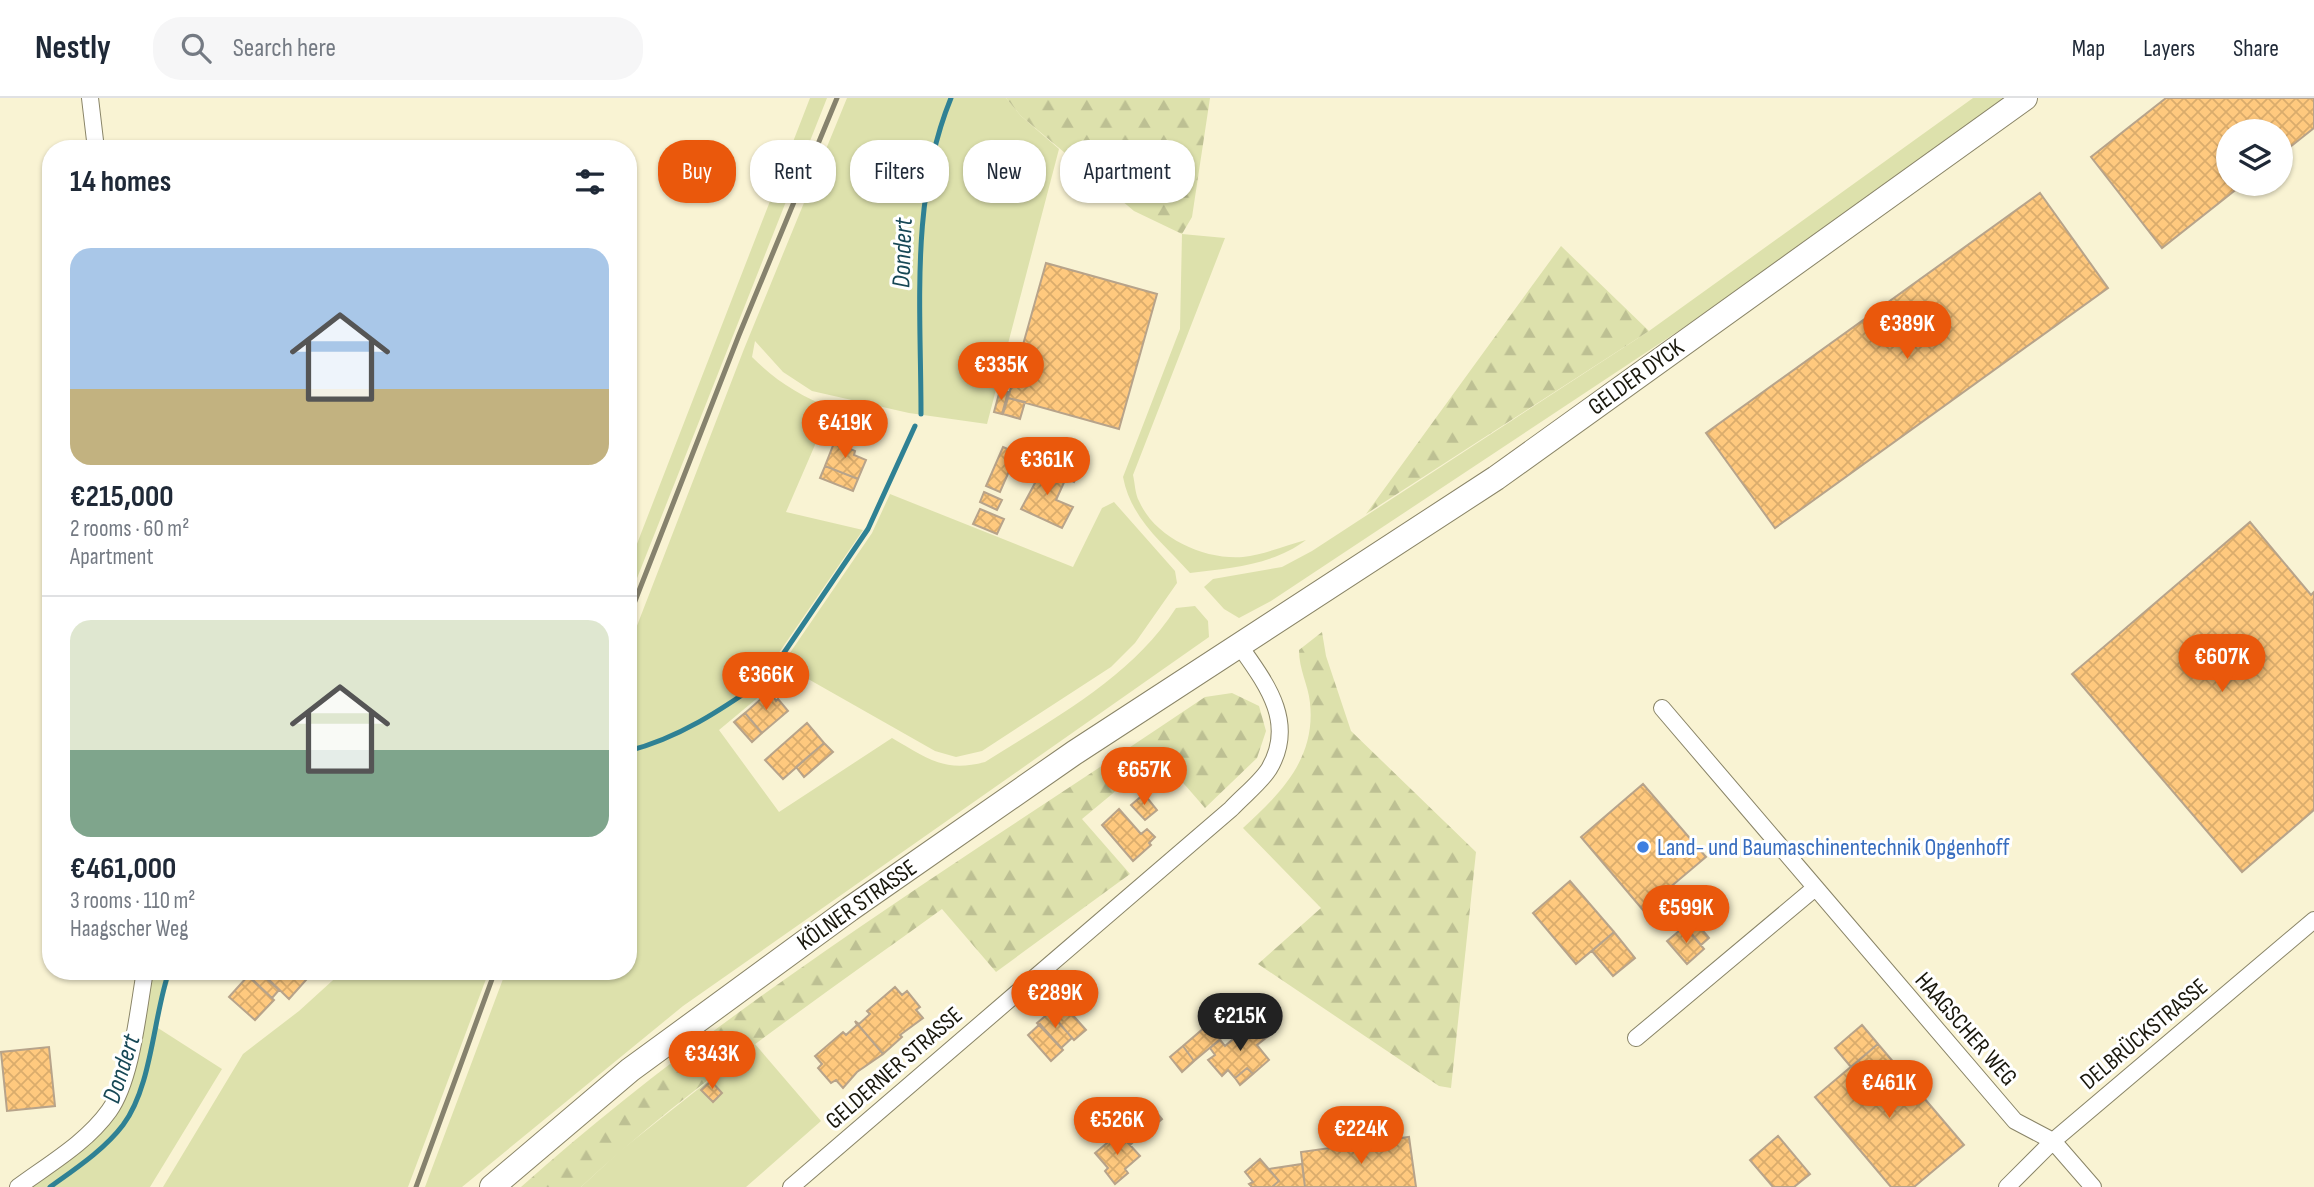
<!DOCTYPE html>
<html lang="en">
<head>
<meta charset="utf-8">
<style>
  body { margin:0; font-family:"Sofia Sans Condensed",sans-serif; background:#f6f6f7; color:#1f2937; height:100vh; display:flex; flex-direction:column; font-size:26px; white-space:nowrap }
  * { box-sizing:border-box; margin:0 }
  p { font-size:23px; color:#747a83 }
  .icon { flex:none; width:38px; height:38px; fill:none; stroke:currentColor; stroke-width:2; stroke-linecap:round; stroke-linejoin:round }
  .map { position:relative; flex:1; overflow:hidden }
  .details { position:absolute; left:42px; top:42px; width:595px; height:840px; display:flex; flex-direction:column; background:#fff; border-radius:28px; box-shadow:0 2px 5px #0004 }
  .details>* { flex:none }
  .top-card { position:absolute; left:658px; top:42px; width:665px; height:63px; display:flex; gap:14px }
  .controls { position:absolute; left:2216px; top:21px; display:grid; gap:14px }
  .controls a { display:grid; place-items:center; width:77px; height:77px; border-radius:50%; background:#fff; box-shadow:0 2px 5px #0004; font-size:35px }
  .price { position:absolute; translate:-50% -60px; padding:0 16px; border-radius:24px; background:#ea580c; color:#fff; font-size:23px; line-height:46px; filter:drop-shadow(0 2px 4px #0008) }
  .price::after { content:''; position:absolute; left:50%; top:42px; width:21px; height:16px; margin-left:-10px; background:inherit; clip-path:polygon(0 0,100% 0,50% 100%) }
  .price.selected { background:#222; color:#fff }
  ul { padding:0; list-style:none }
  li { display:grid; align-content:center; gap:14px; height:371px; padding:0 28px }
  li+li { border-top:2px solid #e0e1e3 }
  li span { display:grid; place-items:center; height:217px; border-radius:21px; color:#555 }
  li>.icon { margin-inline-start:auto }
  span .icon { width:126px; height:126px; fill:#fffc; stroke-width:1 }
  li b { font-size:30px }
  h2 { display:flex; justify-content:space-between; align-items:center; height:84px; padding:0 28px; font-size:30px }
  .pill { padding:0 24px; border-radius:28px; background:#fff; box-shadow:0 2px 5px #0004; font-size:24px; line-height:63px }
  .pill.selected { background:#ea580c; color:#fff }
  header { display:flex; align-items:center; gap:42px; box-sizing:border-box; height:98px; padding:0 35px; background:#fff; border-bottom:2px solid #e0e1e3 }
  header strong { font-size:33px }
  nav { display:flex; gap:38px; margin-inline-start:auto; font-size:24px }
  .search { width:490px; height:63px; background:#f6f6f7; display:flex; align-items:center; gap:18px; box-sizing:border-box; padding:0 24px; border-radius:28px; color:#747a83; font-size:26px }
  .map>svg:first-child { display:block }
  .grass { fill:#dde1ac }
  .forest { fill:url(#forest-firs) }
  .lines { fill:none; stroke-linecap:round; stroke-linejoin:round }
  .stream { stroke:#2f8194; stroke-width:5 }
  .building { fill:url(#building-cross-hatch); stroke:#b7a38a; stroke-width:2 }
  .street-casing { stroke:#898467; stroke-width:18 }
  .primary-casing { stroke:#898467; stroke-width:26 }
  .street { stroke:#fff; stroke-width:16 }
  .primary { stroke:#fff; stroke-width:24 }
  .rail { stroke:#86826d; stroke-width:5 }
  .shop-dot { fill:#3f7fe0; stroke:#fff; stroke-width:2.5 }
  .labels { text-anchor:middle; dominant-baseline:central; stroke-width:6; stroke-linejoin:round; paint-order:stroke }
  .street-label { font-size:24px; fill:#19170c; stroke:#fff }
  .shop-label { font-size:24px; fill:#366cbe; stroke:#fff; text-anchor:start }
  .water-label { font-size:26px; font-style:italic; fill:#174856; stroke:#fff }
</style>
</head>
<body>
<header>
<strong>Nestly</strong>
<div class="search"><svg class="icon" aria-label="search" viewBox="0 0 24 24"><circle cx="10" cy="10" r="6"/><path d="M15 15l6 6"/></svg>Search here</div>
<nav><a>Map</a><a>Layers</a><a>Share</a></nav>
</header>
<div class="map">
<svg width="2314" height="1089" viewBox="0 0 2314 1089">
  <defs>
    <pattern id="forest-firs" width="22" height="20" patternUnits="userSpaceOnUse" patternTransform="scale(1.75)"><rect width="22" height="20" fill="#dde1ac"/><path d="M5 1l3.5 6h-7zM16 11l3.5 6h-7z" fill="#bdc093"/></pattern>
    <pattern id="building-cross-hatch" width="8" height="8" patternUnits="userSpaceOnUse" patternTransform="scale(1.75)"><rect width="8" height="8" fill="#ffc97e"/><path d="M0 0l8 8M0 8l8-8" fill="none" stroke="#daac6c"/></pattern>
  </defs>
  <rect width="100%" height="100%" fill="#f9f3d3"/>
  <!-- grass -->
  <path class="grass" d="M 810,0 L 827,0 L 628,503 L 628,469 Z
    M 847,0 L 1006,0 L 1021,18 L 1059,51 L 987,326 L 909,315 L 812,293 L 783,274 L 755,243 L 752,259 C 776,283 800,298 831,310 L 786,414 L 863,432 L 774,562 L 783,565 L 872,435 L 890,396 L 1073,469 L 1102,410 L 1114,404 L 1175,473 L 1177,485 L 1135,545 L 1111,569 L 982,653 L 956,659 L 935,653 L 787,569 L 784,578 L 719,632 L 779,714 L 892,640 C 927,660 944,675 985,664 C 1054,620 1131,580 1176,510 L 1195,508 L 1208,523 L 1209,539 L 683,908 L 462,1089 L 425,1089 L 506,873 L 628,873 L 628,551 L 744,251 Z
    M 1973,0 L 2004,0 L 1689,226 L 1271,503 L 1239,520 L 1224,511 L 1204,489 L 1213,481 L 1282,469 L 1312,453 L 1649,233 Z
    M 1182,136 L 1225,140 L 1133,377 C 1135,385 1135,396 1139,403 C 1155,440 1204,462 1243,459 C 1263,457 1286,447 1306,442 C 1273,467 1230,470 1190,475 C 1163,445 1131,421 1123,379 L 1180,231 Z
    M 151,873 L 173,873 L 160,908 L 158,930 L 222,971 L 150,1089 L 27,1089 L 110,1018 Z
    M 343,873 L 489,873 L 408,1089 L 163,1089 L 243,956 L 299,913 Z
    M 755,946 L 821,1023 L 746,1089 L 581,1089 L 620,1053 Z"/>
  <!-- forest -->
  <path class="forest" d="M 1006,0 L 1210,0 L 1192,119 L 1182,136 L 1134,113 L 1021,18 Z
    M 1561,148 L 1649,233 L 1366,416 Z
    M 1322,534 L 1326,558 L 1351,633 L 1476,754 L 1451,990 L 1439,988 L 1258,866 L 1321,810 L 1243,730 C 1280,696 1316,661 1310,605 C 1308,586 1299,572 1299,552 Z
    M 1232,595 L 1259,608 L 1266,633 L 1257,660 L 1205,710 L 1159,657 L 1082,721 L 1130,776 L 996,874 L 942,811 C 819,900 692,986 581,1089 L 521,1089 C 730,902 973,756 1205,599 Z"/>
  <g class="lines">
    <!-- stream -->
    <path class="stream" d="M 921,316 C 921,210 910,100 951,0
      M 777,565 L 868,431 L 915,328
      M 628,653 C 679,640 721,612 764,582 L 770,575
      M 50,1089 C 75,1071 104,1052 123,1027 C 152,988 153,920 169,873"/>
  </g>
  <!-- building -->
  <path class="building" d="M 2166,0 L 2314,0 L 2314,30 L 2280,57 L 2280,33 L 2228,33 L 2228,86 L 2243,86 L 2162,150 L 2091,59 Z
    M 2040,95 L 2108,190 L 1775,430 L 1706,335 Z
    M 1046,165 L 1157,196 L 1119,331 L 1008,300 Z
    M 1000,292 L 1008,294 L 1002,316 L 994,314 Z
    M 1008,300 L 1025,304 L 1020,321 L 1003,316 Z
    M 836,340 L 848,345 L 846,349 L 855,353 L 854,357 L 866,362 L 858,381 L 825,368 Z
    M 1003,349 L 1017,355 L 1000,394 L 986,388 Z
    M 1073,354 L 1085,359 L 1074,384 L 1063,379 Z
    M 1033,366 L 1066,380 L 1056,402 L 1073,409 L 1062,430 L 1021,411 L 1035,385 L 1026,381 Z
    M 825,368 L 858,381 L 853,393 L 820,380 Z
    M 984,394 L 1002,402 L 997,412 L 980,404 Z
    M 980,411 L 1004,421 L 997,436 L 973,426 Z
    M 2250,424 L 2311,497 L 2314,494 L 2314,712 L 2242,774 L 2072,576 Z
    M 770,593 L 776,603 L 778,601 L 788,613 L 762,635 L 745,615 Z
    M 745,615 L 762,635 L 752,644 L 734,624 Z
    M 807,625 L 824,645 L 783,681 L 765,662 Z
    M 824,645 L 833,654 L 804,679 L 796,669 Z
    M 1643,686 L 1706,759 L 1643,812 L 1581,739 Z
    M 1144,696 L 1157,712 L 1145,722 L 1131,707 Z
    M 1119,711 L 1141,736 L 1147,731 L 1155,739 L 1149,745 L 1151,747 L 1133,763 L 1102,727 Z
    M 1570,783 L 1614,834 L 1576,866 L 1533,815 Z
    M 1693,821 L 1709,840 L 1701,847 L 1685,828 Z
    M 1685,828 L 1704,851 L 1687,866 L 1667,843 Z
    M 1614,834 L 1635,860 L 1613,878 L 1592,853 Z
    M 258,873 L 279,892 L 272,900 L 251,880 Z
    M 260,873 L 314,873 L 289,901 Z
    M 248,878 L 274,902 L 255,922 L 229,899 Z
    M 895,889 L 902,897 L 907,893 L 920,909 L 916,912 L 923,920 L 900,937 L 902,939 L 883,956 L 855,923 L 859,926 L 870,916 L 867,913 Z
    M 1063,906 L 1086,932 L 1074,942 L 1051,916 Z
    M 1050,914 L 1072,940 L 1061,950 L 1037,925 Z
    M 855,923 L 883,956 L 857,974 L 843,990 L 836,982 L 831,985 L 818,970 L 822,966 L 815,958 L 843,934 L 846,937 L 857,927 Z
    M 1254,923 L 1267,939 L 1257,947 L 1269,962 L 1253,976 L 1247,970 L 1235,980 L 1228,972 L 1222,978 L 1208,962 L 1215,957 L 1210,950 L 1220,942 L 1225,948 Z
    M 1211,924 L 1224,938 L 1194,963 L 1183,948 Z
    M 1040,926 L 1063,952 L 1051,963 L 1028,937 Z
    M 1862,927 L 1878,946 L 1851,969 L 1835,950 Z
    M 1878,946 L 1964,1047 L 1914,1089 L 1891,1089 L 1815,999 Z
    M 1183,948 L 1194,963 L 1182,974 L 1170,959 Z
    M 49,949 L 55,1008 L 7,1013 L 1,954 Z
    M 1247,970 L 1253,976 L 1240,987 L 1235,980 Z
    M 711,983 L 722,995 L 713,1004 L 701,992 Z
    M 1147,1003 L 1162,1021 L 1144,1036 L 1129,1018 Z
    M 1130,1020 L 1143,1035 L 1130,1047 L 1116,1032 Z
    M 1119,1035 L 1140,1058 L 1125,1071 L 1128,1075 L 1115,1086 L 1105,1073 L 1108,1070 L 1095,1055 Z
    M 1778,1038 L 1810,1076 L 1794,1089 L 1773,1089 L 1750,1062 Z
    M 1409,1039 L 1416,1089 L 1305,1089 L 1301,1054 Z
    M 1260,1061 L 1279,1083 L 1272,1089 L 1252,1089 L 1249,1086 L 1253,1084 L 1245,1074 Z
    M 1302,1066 L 1305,1089 L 1272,1089 L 1279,1083 L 1269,1071 Z"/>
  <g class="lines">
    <!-- street casing -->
    <g class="street-casing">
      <path id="street" d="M 90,0 L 96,51
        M 1662,610 L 2015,1023 L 2053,1043 L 2093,1089
        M 1636,940 L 1815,790
        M 18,1089 C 49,1066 86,1045 109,1013 C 132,981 138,912 145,873
        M 791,1089 L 1231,711 C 1243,698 1260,685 1269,671 C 1297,624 1265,584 1239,547
        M 2007,1089 L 2053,1043 L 2314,822"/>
    </g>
    <!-- primary casing -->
    <g class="primary-casing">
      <path id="primary" d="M 492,1089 L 630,972 L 850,811 L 1074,655 L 1496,380 L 2025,0"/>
    </g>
    <!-- street -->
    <use href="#street" class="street"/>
    <!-- primary -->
    <use href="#primary" class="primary"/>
    <!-- rail -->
    <path class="rail" d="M 628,521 L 739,237 L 837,0
      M 416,1089 L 495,873"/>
  </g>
  <!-- markers -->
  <circle class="shop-dot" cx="1643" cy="749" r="7"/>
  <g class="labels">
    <!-- street labels -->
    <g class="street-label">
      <text transform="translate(1636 279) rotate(-36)">GELDER DYCK</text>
      <text transform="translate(857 807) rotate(-35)">KÖLNER STRASSE</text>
      <text transform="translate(1966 931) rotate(49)">HAAGSCHER WEG</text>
      <text transform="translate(2144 936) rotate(-40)">DELBRÜCKSTRASSE</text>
      <text transform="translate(894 970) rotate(-41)">GELDERNER STRASSE</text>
    </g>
    <!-- shop labels -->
    <g class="shop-label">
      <text x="1657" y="749">Land- und Baumaschinentechnik Opgenhoff</text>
    </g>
    <!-- water labels -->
    <g class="water-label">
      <text transform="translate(903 155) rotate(-88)">Dondert</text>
      <text transform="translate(122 971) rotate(-72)">Dondert</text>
    </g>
  </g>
</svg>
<div class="controls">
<a><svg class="icon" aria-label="layers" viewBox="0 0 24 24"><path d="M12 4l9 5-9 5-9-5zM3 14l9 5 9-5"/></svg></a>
</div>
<b class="price" style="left:1907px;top:263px">€389K</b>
<b class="price" style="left:1001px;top:304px">€335K</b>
<b class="price" style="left:845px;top:362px">€419K</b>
<b class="price" style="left:1047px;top:399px">€361K</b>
<b class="price" style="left:2222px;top:596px">€607K</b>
<b class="price" style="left:766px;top:614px">€366K</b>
<b class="price" style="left:1144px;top:709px">€657K</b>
<b class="price" style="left:1686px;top:847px">€599K</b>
<b class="price" style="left:1055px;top:932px">€289K</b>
<b class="price selected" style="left:1240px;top:955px">€215K</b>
<b class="price" style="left:712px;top:993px">€343K</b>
<b class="price" style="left:1889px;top:1022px">€461K</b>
<b class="price" style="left:1117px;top:1059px">€526K</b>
<b class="price" style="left:1361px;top:1068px">€224K</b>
<div class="top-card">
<a class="pill selected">Buy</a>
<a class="pill">Rent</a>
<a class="pill">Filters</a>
<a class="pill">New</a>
<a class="pill">Apartment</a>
</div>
<section class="details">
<h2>14 homes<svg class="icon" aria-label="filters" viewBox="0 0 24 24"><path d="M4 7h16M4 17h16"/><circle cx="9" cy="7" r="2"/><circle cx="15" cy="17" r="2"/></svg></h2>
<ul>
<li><span style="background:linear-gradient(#a9c7e8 65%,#c2b280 0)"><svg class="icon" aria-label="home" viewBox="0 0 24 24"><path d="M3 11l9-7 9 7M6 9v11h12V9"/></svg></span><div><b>€215,000</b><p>2 rooms · 60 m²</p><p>Apartment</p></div></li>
<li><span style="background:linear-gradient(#dfe7d0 60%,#7fa58c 0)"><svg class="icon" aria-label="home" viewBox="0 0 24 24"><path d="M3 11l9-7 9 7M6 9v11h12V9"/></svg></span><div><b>€461,000</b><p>3 rooms · 110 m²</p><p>Haagscher Weg</p></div></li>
</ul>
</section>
</div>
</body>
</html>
